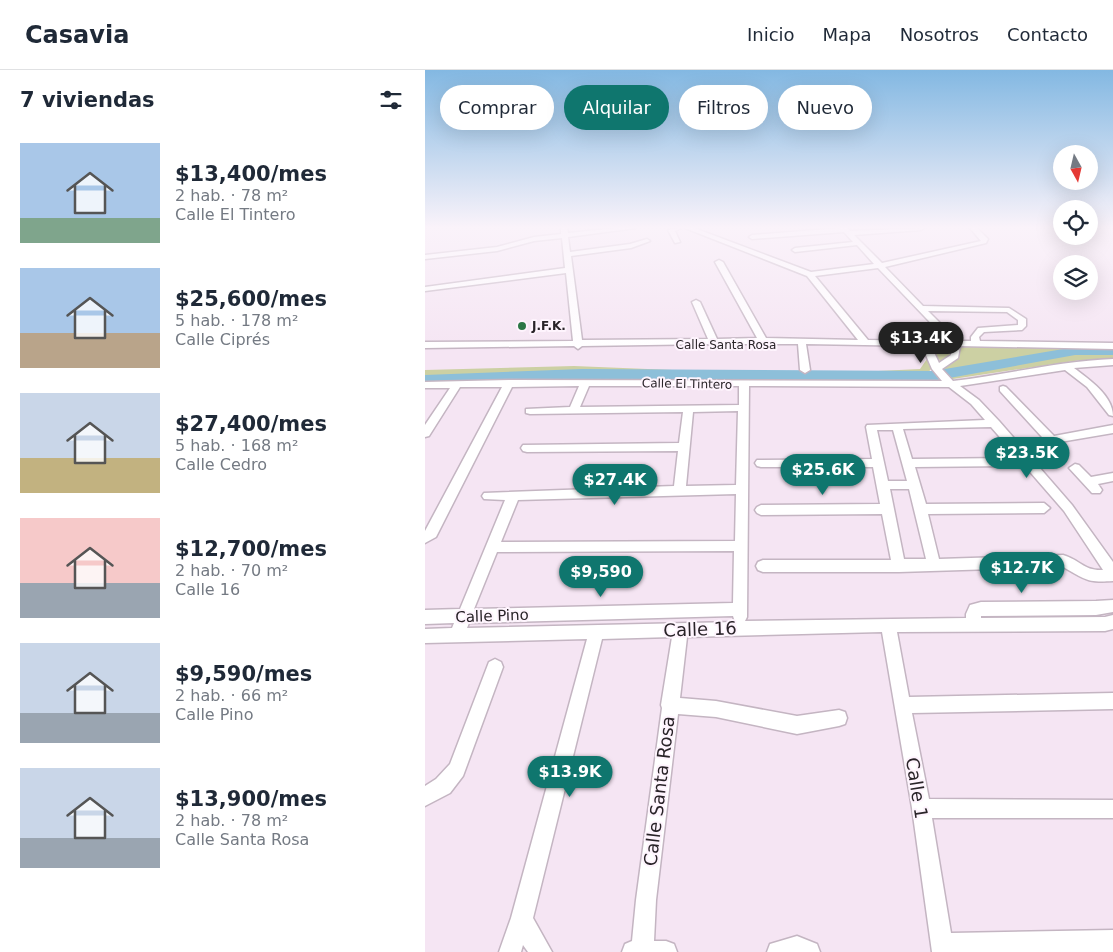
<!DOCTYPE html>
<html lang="es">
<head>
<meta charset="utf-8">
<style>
  body { margin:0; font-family:"DejaVu Sans",sans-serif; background:#f2f2f3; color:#1f2937; height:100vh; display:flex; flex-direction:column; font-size:19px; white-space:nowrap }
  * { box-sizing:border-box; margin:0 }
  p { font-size:16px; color:#747a83 }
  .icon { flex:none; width:28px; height:28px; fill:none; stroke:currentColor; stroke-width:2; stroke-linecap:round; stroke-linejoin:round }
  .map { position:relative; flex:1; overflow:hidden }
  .details { display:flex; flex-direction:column; background:#fff; width:425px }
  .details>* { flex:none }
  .hud { position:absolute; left:15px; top:15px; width:475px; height:45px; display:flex; gap:10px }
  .needle { width:32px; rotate:172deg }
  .tools { position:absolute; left:628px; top:75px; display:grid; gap:10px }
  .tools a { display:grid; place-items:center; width:45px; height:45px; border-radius:50%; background:#fff; box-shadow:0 5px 20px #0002; font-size:25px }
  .price { position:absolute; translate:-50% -42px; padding:0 11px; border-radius:18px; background:#0f766e; color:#fff; font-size:16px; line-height:32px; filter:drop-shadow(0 1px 2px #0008) }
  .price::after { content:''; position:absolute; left:50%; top:30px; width:15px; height:11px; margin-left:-8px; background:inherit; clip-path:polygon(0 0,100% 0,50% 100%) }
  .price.active { background:#222; color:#fff }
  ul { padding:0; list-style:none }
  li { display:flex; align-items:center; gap:15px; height:125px; padding:0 20px }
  li span { display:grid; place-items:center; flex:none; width:140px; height:100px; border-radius:0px; color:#555 }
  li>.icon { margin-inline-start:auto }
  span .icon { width:60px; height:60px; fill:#fffc; stroke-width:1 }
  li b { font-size:21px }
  h2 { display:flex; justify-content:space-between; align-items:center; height:60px; padding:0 20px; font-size:21px }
  .tag { padding:0 18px; border-radius:22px; background:#fff; box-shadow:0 5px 20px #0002; font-size:18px; line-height:45px }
  .tag.active { background:#0f766e; color:#fff }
  header { display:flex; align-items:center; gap:30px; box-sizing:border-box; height:70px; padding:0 25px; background:#fff; border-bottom:1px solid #e0e1e3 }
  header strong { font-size:24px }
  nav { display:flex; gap:28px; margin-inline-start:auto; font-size:18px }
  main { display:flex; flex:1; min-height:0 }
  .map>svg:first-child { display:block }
  .green { fill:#ccd0a3 }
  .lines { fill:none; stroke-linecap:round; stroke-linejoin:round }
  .river { fill:#8dbfd9; fill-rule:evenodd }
  .minor-casing { stroke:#c4b5c2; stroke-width:3 }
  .minor { fill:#fff; fill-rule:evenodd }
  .poi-dot { fill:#2c7746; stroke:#fef4fd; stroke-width:2 }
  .labels { text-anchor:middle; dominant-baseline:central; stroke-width:4; stroke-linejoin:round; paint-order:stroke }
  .far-poi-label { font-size:12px; font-weight:bold; fill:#292328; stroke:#fef4fd; text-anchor:start }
  .far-street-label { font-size:12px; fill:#292328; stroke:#fef4fd }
  .street-label { font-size:15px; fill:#292328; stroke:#fef4fd }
  .near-street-label { font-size:18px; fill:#292328; stroke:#fef4fd }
</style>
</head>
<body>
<header>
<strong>Casavia</strong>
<nav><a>Inicio</a><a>Mapa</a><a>Nosotros</a><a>Contacto</a></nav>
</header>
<main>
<section class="details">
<h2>7 viviendas<svg class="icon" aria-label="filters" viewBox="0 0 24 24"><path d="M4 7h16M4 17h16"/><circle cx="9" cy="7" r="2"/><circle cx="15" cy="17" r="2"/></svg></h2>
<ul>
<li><span style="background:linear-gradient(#a9c7e8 75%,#7fa58c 0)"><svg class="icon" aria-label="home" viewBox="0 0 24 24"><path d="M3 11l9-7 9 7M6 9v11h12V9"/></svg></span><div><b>$13,400/mes</b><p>2 hab. · 78 m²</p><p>Calle El Tintero</p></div></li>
<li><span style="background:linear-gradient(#a9c7e8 65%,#b9a48a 0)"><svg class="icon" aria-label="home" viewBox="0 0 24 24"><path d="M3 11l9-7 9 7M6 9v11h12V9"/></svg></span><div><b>$25,600/mes</b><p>5 hab. · 178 m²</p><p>Calle Ciprés</p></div></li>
<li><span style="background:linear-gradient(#c9d6e8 65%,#c2b280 0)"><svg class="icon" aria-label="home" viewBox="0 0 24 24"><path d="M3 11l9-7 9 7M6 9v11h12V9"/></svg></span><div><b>$27,400/mes</b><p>5 hab. · 168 m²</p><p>Calle Cedro</p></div></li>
<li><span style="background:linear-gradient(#f6c9c9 65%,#9aa5b1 0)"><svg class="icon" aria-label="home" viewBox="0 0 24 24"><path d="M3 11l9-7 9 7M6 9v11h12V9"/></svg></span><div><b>$12,700/mes</b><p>2 hab. · 70 m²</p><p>Calle 16</p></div></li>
<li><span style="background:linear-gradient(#c9d6e8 70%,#9aa5b1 0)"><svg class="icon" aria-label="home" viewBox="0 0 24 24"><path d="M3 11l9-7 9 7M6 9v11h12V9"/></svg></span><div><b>$9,590/mes</b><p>2 hab. · 66 m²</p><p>Calle Pino</p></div></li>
<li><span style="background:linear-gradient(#c9d6e8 70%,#9aa5b1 0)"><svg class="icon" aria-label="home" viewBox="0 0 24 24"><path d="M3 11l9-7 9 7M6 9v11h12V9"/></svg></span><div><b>$13,900/mes</b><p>2 hab. · 78 m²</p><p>Calle Santa Rosa</p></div></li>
</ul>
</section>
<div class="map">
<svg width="688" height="882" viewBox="0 0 688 882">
  <rect width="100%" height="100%" fill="#f5e5f3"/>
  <!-- green -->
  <path class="green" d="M 511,276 L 688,276 L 688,291 L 656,290 L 521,310 L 514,289 L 494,314 L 254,314 L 0,319 L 0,300 L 149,296 L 369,305 L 495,299 Z"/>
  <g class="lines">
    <!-- river -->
    <path class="river" d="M 650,277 L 688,277 L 688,285 L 650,285 L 508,311 L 157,309 L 0,315 L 0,305 L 157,299 L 508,301 Z"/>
    <!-- minor casing -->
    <g class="minor-casing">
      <path id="minor" d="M 136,158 L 142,158 L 143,163 L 192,158 L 211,158 L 143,167 L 145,182 L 205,174 L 222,169 L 225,171 L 206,178 L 146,186 L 157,270 L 283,269 L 267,232 L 271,230 L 275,232 L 292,269 L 332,268 L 290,192 L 294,190 L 298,192 L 341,268 L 433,270 L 382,206 L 260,158 L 269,158 L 386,202 L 449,194 L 432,175 L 370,182 L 367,180 L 370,178 L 428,172 L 419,162 L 327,169 L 324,167 L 327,165 L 416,158 L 422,158 L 425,161 L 499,158 L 496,160 L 429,165 L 457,193 L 556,171 L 545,158 L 552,158 L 563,169 L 561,173 L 460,197 L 498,236 L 584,238 L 601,249 L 601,256 L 597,260 L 559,262 L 554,267 L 555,271 L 688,273 L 688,279 L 535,276 L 533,288 L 517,299 L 528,311 C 581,305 634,291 688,289 L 688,295 L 649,298 C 665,310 688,326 688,346 L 684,345 L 662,317 L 640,300 L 535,316 L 554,330 L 574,351 L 647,435 L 688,492 L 688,511 C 661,513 660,509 638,497 L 474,502 L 338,502 L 333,500 L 331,496 L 333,492 L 338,490 L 466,490 L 457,444 L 336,445 L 332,443 L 330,440 L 332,437 L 336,435 L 455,434 L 448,397 L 336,397 L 332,396 L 330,393 L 332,390 L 447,389 L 441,357 L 442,355 L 560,350 L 546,334 L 524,317 L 324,316 L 322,547 L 320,551 L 541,548 L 541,544 L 545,535 L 556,532 L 671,531 L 688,530 L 688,542 L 671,545 L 556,546 L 556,548 L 680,547 L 688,545 L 688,559 L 680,561 L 472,562 L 484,627 L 688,623 L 688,639 L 487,643 L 504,729 L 688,730 L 688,748 L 507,748 L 526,863 L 688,860 L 688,882 L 507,882 L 487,738 L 457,562 L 262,567 L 255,628 L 291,631 L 372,646 L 414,640 L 420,642 L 422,648 L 420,654 L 414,656 L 372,664 L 291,647 L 253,644 L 231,830 L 229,871 L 241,871 L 249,874 L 252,882 L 197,882 L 200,874 L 207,871 L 211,830 L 237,638 L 236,635 L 247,567 L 177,569 L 108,848 L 127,882 L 103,882 L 98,875 L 96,882 L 74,882 L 86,848 L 162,569 L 0,573 L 0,559 L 27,558 L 29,553 L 0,554 L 0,540 L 35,539 L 80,430 L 59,429 L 57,426 L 59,423 L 249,416 L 253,381 L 102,382 L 98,381 L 96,378 L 98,375 L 254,373 L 258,342 L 105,344 L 101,343 L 101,339 L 145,337 L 154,316 L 87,317 L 11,467 L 0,473 L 0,461 L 77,317 L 35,317 L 4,366 L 0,367 L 0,355 L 25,318 L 0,318 L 0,312 L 84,310 L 517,311 L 507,299 L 497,276 L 381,274 L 385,300 L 380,303 L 375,300 L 373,274 L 344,274 L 343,277 L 340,278 L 335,274 L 297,274 L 293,278 L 288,274 L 157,276 L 153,279 L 149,276 L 0,278 L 0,272 L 148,271 L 141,203 L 0,221 L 0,217 L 140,198 L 137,168 L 109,171 L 72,181 L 0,189 L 0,185 L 72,177 L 109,167 L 136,164 ZM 453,198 L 523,271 L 443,270 L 390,206 ZM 503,241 L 582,242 L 593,250 L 593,255 L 553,258 L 546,267 L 546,271 L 533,271 ZM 506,276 L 526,276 L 526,285 L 514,293 ZM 164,316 L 314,316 L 314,335 L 155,337 ZM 313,341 L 311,415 L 261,416 L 268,342 ZM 566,357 L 639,441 L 678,500 C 659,501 655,490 638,485 L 514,489 L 503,444 L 619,443 L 625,438 L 619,433 L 501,434 L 490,397 L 585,396 L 591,392 L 585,388 L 487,389 L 478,359 ZM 452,360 L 468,360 L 482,411 L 463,411 ZM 465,419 L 484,419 L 501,489 L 479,489 ZM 311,424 L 310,471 L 76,472 L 93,430 ZM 309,481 L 308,533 L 49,539 L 72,482 ZM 308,546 L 310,552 L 42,558 L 44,553 Z
        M 256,158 L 250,161 L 255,172 L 250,173 L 243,160 Z
        M 578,316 L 581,317 L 629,366 L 688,355 L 688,363 L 635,372 L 637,375 L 635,378 L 627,378 L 575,321 L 575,317 Z
        M 650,394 L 654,395 L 666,407 L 688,403 L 688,411 L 673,414 L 677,420 L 675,423 L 667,423 L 644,398 Z
        M 70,589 L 76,592 L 78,597 L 38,706 L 25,723 L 0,736 L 0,716 L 11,709 L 25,694 L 64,592 Z
        M 372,866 L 392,874 L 395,882 L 342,882 L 345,874 Z"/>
    </g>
    <!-- minor -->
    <use href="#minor" class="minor"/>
  </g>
  <!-- sky -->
  <linearGradient id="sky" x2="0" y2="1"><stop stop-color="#83b8e2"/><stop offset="0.56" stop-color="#faf3fa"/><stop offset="1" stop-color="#faf3fa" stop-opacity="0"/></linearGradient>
  <rect width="688" height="281" fill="url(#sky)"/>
  <!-- markers -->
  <circle class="poi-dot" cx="97" cy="256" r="5"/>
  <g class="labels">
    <!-- far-poi labels -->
    <g class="far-poi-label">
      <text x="107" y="256">J.F.K.</text>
    </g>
    <!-- far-street labels -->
    <g class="far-street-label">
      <text x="301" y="275">Calle Santa Rosa</text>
      <text transform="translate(262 314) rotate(1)">Calle El Tintero</text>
    </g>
    <!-- street labels -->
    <g class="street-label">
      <text transform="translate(67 546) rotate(-2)">Calle Pino</text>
    </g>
    <!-- near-street labels -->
    <g class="near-street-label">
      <text transform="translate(275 559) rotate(-2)">Calle 16</text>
      <text transform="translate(492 718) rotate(81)">Calle 1</text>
      <text transform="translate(234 721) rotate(-83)">Calle Santa Rosa</text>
    </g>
  </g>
</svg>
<div class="tools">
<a><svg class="needle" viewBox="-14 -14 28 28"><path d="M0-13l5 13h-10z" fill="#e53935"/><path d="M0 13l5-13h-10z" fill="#747a83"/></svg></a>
<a><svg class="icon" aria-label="locate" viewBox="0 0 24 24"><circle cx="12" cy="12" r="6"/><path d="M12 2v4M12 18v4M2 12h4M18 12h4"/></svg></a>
<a><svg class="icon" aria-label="layers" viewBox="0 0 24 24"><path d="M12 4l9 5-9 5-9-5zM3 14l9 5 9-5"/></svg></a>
</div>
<b class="price active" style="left:496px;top:294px">$13.4K</b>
<b class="price" style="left:602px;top:409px">$23.5K</b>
<b class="price" style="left:398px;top:426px">$25.6K</b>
<b class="price" style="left:190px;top:436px">$27.4K</b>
<b class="price" style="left:597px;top:524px">$12.7K</b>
<b class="price" style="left:176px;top:528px">$9,590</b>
<b class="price" style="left:145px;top:728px">$13.9K</b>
<div class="hud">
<a class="tag">Comprar</a>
<a class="tag active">Alquilar</a>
<a class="tag">Filtros</a>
<a class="tag">Nuevo</a>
</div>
</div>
</main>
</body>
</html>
